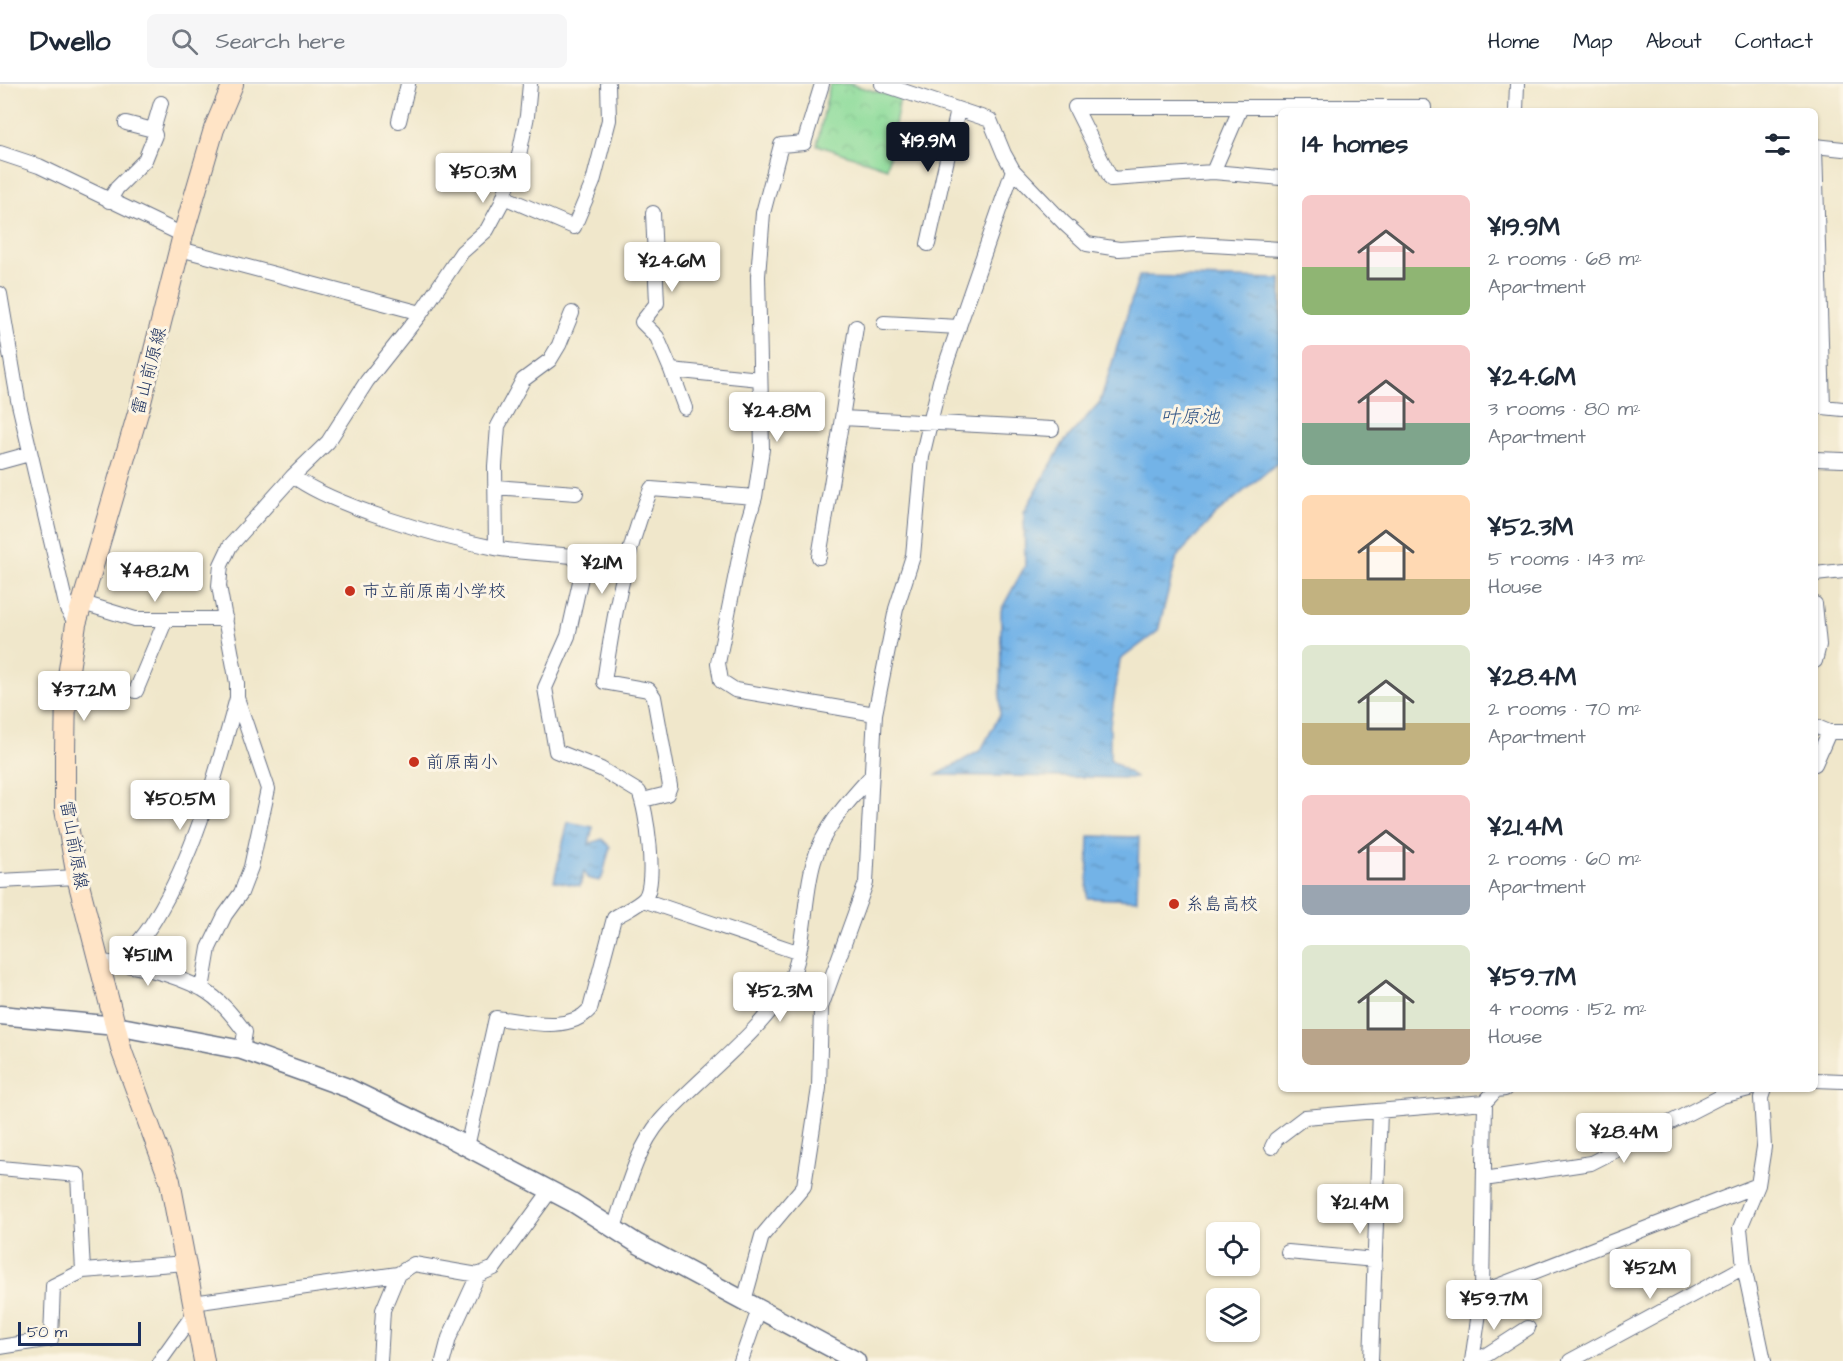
<!DOCTYPE html>
<html lang="en">
<head>
<meta charset="utf-8">
<style>
  body { margin:0; font-family:"Architects Daughter","Klee One",sans-serif; background:#f6f6f7; color:#1f2937; height:100vh; display:flex; flex-direction:column; font-size:22px; white-space:nowrap }
  * { box-sizing:border-box; margin:0 }
  p { font-size:20px; color:#747a83 }
  .icon { flex:none; width:33px; height:33px; fill:none; stroke:currentColor; stroke-width:2; stroke-linecap:round; stroke-linejoin:round }
  .map { position:relative; flex:1; overflow:hidden }
  .details { position:absolute; left:1278px; top:24px; width:540px; height:984px; display:flex; flex-direction:column; background:#fff; border-radius:9px; box-shadow:0 2px 4px #0004 }
  .details>* { flex:none }
  .fabs { position:absolute; left:1206px; top:1138px; display:grid; gap:12px }
  .fabs a { display:grid; place-items:center; width:54px; height:54px; border-radius:9px; background:#fff; box-shadow:0 2px 4px #0004; font-size:30px }
  .scale { position:absolute; left:18px; bottom:15px; width:123px; box-sizing:border-box; padding-left:6px; border:3px solid #1b2f5e; border-top:0; font-size:16px; line-height:21px; white-space:nowrap; color:#1b2f5e; -webkit-text-stroke:4px #fcf5e5; paint-order:stroke }
  .price { position:absolute; translate:-50% -51px; padding:0 14px; border-radius:6px; background:#fff; color:#222; font-size:20px; line-height:39px; filter:drop-shadow(0 2px 3px #0008) }
  .price::after { content:''; position:absolute; left:50%; top:36px; width:18px; height:14px; margin-left:-9px; background:inherit; clip-path:polygon(0 0,100% 0,50% 100%) }
  .price.selected { background:#111827; color:#fff }
  ul { padding:0; list-style:none }
  li { display:flex; align-items:center; gap:18px; height:150px; padding:0 24px }
  li span { display:grid; place-items:center; flex:none; width:168px; height:120px; border-radius:9px; color:#555 }
  li>.icon { margin-inline-start:auto }
  span .icon { width:72px; height:72px; fill:#fffc; stroke-width:1 }
  li b { font-size:26px }
  h2 { display:flex; justify-content:space-between; align-items:center; height:72px; padding:0 24px; font-size:26px }
  header { display:flex; align-items:center; gap:36px; box-sizing:border-box; height:84px; padding:0 30px; background:#fff; border-bottom:2px solid #e0e1e3 }
  header strong { font-size:28px }
  nav { display:flex; gap:33px; margin-inline-start:auto; font-size:21px }
  .search { width:420px; height:54px; background:#f6f6f7; display:flex; align-items:center; gap:15px; box-sizing:border-box; padding:0 21px; border-radius:9px; color:#747a83; font-size:22px }
  .map>svg:first-child { display:block }
  .park { fill:url(#park-crowns); stroke:#54857c; stroke-width:1.5 }
  .water { fill:url(#water-ripples); stroke:#4771a2; stroke-width:1.5 }
  .lines { fill:none; stroke-linecap:round; stroke-linejoin:round }
  .minor-casing { stroke:#666f84; stroke-width:16 }
  .tertiary-casing { stroke:#666f84; stroke-width:21 }
  .secondary-casing { stroke:#666f84; stroke-width:22 }
  .minor { stroke:#fff; stroke-width:14 }
  .tertiary { stroke:#fff; stroke-width:18 }
  .secondary { stroke:#ffe4c6; stroke-width:20 }
  .poi-dot { fill:#c8321e; stroke:#fcf5e5; stroke-width:2 }
  .labels { text-anchor:middle; dominant-baseline:central; stroke-width:6; stroke-linejoin:round; paint-order:stroke }
  .street-label { font-size:18px; fill:#1b2f5e; stroke:#fcf5e5 }
  .poi-label { font-size:18px; fill:#1b2f5e; stroke:#fcf5e5; text-anchor:start }
  .water-label { font-size:20px; font-style:italic; fill:#355787; stroke:#fcf5e5 }
</style>
</head>
<body>
<header>
<strong>Dwello</strong>
<div class="search"><svg class="icon" aria-label="search" viewBox="0 0 24 24"><circle cx="10" cy="10" r="6"/><path d="M15 15l6 6"/></svg>Search here</div>
<nav><a>Home</a><a>Map</a><a>About</a><a>Contact</a></nav>
</header>
<div class="map">
<svg width="1843" height="1277" viewBox="0 0 1843 1277">
  <defs>
    <pattern id="park-crowns" width="20" height="18" patternUnits="userSpaceOnUse" patternTransform="scale(1.5)"><rect width="20" height="18" fill="#8cdb9a"/><path d="M2 6a3 3 0 1 1 6 0M12 15a3 3 0 1 1 6 0" fill="none" stroke="#78bc87"/></pattern>
    <pattern id="water-ripples" width="26" height="14" patternUnits="userSpaceOnUse" patternTransform="scale(1.5)"><rect width="26" height="14" fill="#73b3e7"/><path d="M2 4q2-2 4 0t4 0M15 11q2-2 4 0t4 0" fill="none" stroke="#5e92be"/></pattern>
  </defs>
  <rect width="100%" height="100%" fill="#fcf5e5"/>
  <filter id="ink" filterUnits="userSpaceOnUse"><feTurbulence type="fractalNoise" baseFrequency=".0167" numOctaves="2"/><feDisplacementMap in="SourceGraphic" scale="12" xChannelSelector="R" yChannelSelector="G"/><feConvolveMatrix kernelMatrix="1 2 1 2 8 2 1 2 1" color-interpolation-filters="sRGB"/></filter>
  <filter id="wash" filterUnits="userSpaceOnUse"><feTurbulence type="fractalNoise" baseFrequency=".008" numOctaves="4" result="noise"/><feDisplacementMap in="SourceGraphic" scale="24" xChannelSelector="R" yChannelSelector="G"/><feGaussianBlur stdDeviation="1.35" result="paint"/><feColorMatrix in="noise" values="0 0 0 0 0 0 0 0 0 0 0 0 0 0 0 0 0 1.4 0 .05"/><feComposite in="paint" operator="in"/></filter>
  <g filter="url(#wash)">
    <rect width="100%" height="100%" fill="#f0e7cb"/>
    <!-- park -->
    <path class="park" d="M 830,0 L 849,0 L 900,14 L 887,84 L 817,61 Z"/>
    <!-- water -->
    <path class="water" d="M 1139,192 L 1281,195 L 1281,376 L 1214,432 L 1177,473 L 1158,547 L 1120,576 L 1110,641 L 1110,675 L 1136,694 L 937,691 L 981,666 L 1000,630 L 1001,526 L 1025,482 L 1024,428 L 1064,358 L 1100,318 Z
      M 568,738 L 593,743 L 589,760 L 602,755 L 610,763 L 602,794 L 599,797 L 587,794 L 584,787 L 580,802 L 554,797 Z
      M 1089,752 L 1139,753 L 1137,816 L 1087,814 Z"/>
  </g>
  <g filter="url(#ink)">
    <g class="lines">
      <!-- minor casing -->
      <g class="minor-casing">
        <path id="minor" d="M 822,0 L 804,59 L 781,61 L 763,129 L 758,192 L 762,365 L 755,413 L 744,450 L 718,579 L 721,597 L 735,606 L 875,630
          M 882,0 L 990,36 L 1004,70 L 1013,86 L 1064,139 L 1087,160 L 1119,165 L 1195,160 L 1281,165
          M 1516,27 L 1517,0
          M 399,37 L 408,0
          M 153,46 L 161,19
          M 1815,62 L 1843,65
          M 1815,65 L 1823,323 L 1843,325
          M 0,69 L 39,82 L 183,151
          M 1213,88 L 1241,23
          M 1281,94 L 1213,88 L 1111,95 L 1075,23 L 1424,23 L 1424,27
          M 504,113 L 574,143 L 593,98 L 609,36 L 608,0
          M 109,117 L 117,104 L 145,76 L 155,51 L 153,46 L 126,39
          M 653,129 L 657,219 L 642,238 L 657,253 L 671,286
          M 928,160 L 958,26
          M 180,165 L 421,229
          M 0,210 L 18,316 L 67,525 L 76,540
          M 884,239 L 959,243
          M 685,324 L 671,286 L 760,295
          M 842,334 L 856,243
          M 1815,375 L 1843,376
          M 0,378 L 29,370
          M 293,392 C 332,422 444,454 495,464 C 520,469 547,469 572,472 L 583,484 L 568,552 L 545,604 L 556,667 L 601,685 L 639,708 C 647,726 657,798 645,814 C 638,822 623,828 614,834 L 590,925 C 568,950 526,937 496,934 L 467,1063
          M 495,403 L 576,409
          M 496,464 L 495,382 L 498,342 L 523,296 L 550,276 L 559,261 L 572,229
          M 819,473 L 842,334 L 1052,345
          M 1815,490 L 1843,487
          M 83,519 L 135,535 L 226,535
          M 1815,520 L 1819,561 L 1815,577
          M 136,607 L 166,535
          M 1815,642 L 1829,648 L 1843,648
          M 1815,680 L 1829,648
          M 643,716 L 667,710 L 670,702 L 654,613 L 649,606 L 604,598 C 614,530 625,469 651,405 L 755,413
          M 0,797 L 77,793
          M 643,816 L 797,868
          M 99,878 C 133,880 171,889 202,905 C 220,915 233,932 245,948 L 242,966
          M 121,879 C 132,865 146,851 155,835 C 196,768 216,690 237,614
          M 202,905 L 209,864 L 225,831 L 241,809 L 251,783 L 268,705 L 237,614 L 237,599 L 219,502 L 221,481 L 230,462 L 293,392 L 328,358 L 367,297 L 421,229 L 462,168 L 487,146 L 501,120 L 519,71 L 527,32 L 530,0
          M 1815,996 L 1843,997
          M 1764,1005 L 1761,1014 L 1764,1063 L 1758,1101 L 1740,1144 L 1744,1183 L 1764,1277
          M 1272,1063 L 1276,1055 L 1305,1033 L 1485,1018
          M 0,1084 L 78,1091 L 83,1187
          M 1484,1095 L 1591,1079 L 1722,1012 L 1749,1005
          M 614,1144 C 626,1109 636,1065 661,1036 C 698,994 761,949 788,901 C 806,868 803,813 814,777 C 824,742 849,717 872,691
          M 1288,1168 L 1375,1176
          M 1482,1208 L 1758,1101
          M 744,1217 L 762,1152 L 804,1102 L 819,1004 L 821,923 L 866,799 L 875,630 L 896,525 L 913,472 L 922,373 L 940,297 L 1013,86
          M 193,1219 L 398,1190
          M 0,1263 L 51,1255 L 53,1202 L 83,1187 L 186,1179
          M 160,1277 L 195,1228
          M 380,1277 L 383,1226 L 398,1190 L 414,1180 L 478,1191 L 494,1184 L 550,1107
          M 443,1277 L 449,1254 L 478,1191
          M 741,1277 L 759,1225
          M 1371,1277 L 1380,1027
          M 1472,1277 L 1482,1208 L 1485,1018 L 1496,1006 L 1505,1005
          M 1477,1277 L 1528,1244
          M 1570,1277 L 1744,1183"/>
      </g>
      <!-- tertiary casing -->
      <g class="tertiary-casing">
        <path id="tertiary" d="M 0,931 L 116,942 L 242,966 L 348,1004 L 441,1049 L 572,1118 L 638,1160 L 856,1277"/>
      </g>
      <!-- secondary casing -->
      <g class="secondary-casing">
        <path id="secondary" d="M 204,1277 L 170,1097 L 122,968 L 77,793 L 65,725 L 65,669 L 66,605 L 76,540 L 140,322 L 183,151 L 214,45 L 233,0"/>
      </g>
      <!-- minor -->
      <use href="#minor" class="minor"/>
      <!-- tertiary -->
      <use href="#tertiary" class="tertiary"/>
      <!-- secondary -->
      <use href="#secondary" class="secondary"/>
    </g>
  </g>
  <!-- markers -->
  <g class="poi-dot">
    <circle cx="350" cy="507" r="6"/>
    <circle cx="414" cy="678" r="6"/>
    <circle cx="1174" cy="820" r="6"/>
  </g>
  <g class="labels">
    <!-- street labels -->
    <g class="street-label">
      <text transform="translate(149 287) rotate(-75)">雷山前原線</text>
      <text transform="translate(74 761) rotate(80)">雷山前原線</text>
    </g>
    <!-- poi labels -->
    <g class="poi-label">
      <text x="362" y="507">市立前原南小学校</text>
      <text x="426" y="678">前原南小</text>
      <text x="1186" y="820">糸島高校</text>
    </g>
    <!-- water labels -->
    <g class="water-label">
      <text x="1190" y="333">叶原池</text>
    </g>
  </g>
</svg>
<div class="fabs">
<a><svg class="icon" aria-label="locate" viewBox="0 0 24 24"><circle cx="12" cy="12" r="6"/><path d="M12 2v4M12 18v4M2 12h4M18 12h4"/></svg></a>
<a><svg class="icon" aria-label="layers" viewBox="0 0 24 24"><path d="M12 4l9 5-9 5-9-5zM3 14l9 5 9-5"/></svg></a>
</div>
<div class="scale">50 m</div>
<b class="price selected" style="left:928px;top:89px">¥19.9M</b>
<b class="price" style="left:483px;top:120px">¥50.3M</b>
<b class="price" style="left:672px;top:209px">¥24.6M</b>
<b class="price" style="left:777px;top:359px">¥24.8M</b>
<b class="price" style="left:602px;top:511px">¥21M</b>
<b class="price" style="left:155px;top:519px">¥48.2M</b>
<b class="price" style="left:84px;top:638px">¥37.2M</b>
<b class="price" style="left:180px;top:747px">¥50.5M</b>
<b class="price" style="left:148px;top:903px">¥51.1M</b>
<b class="price" style="left:780px;top:939px">¥52.3M</b>
<b class="price" style="left:1624px;top:1080px">¥28.4M</b>
<b class="price" style="left:1360px;top:1151px">¥21.4M</b>
<b class="price" style="left:1650px;top:1216px">¥52M</b>
<b class="price" style="left:1494px;top:1247px">¥59.7M</b>
<section class="details">
<h2>14 homes<svg class="icon" aria-label="filters" viewBox="0 0 24 24"><path d="M4 7h16M4 17h16"/><circle cx="9" cy="7" r="2"/><circle cx="15" cy="17" r="2"/></svg></h2>
<ul>
<li><span style="background:linear-gradient(#f6c9c9 60%,#8fb573 0)"><svg class="icon" aria-label="home" viewBox="0 0 24 24"><path d="M3 11l9-7 9 7M6 9v11h12V9"/></svg></span><div><b>¥19.9M</b><p>2 rooms · 68 m²</p><p>Apartment</p></div></li>
<li><span style="background:linear-gradient(#f6c9c9 65%,#7fa58c 0)"><svg class="icon" aria-label="home" viewBox="0 0 24 24"><path d="M3 11l9-7 9 7M6 9v11h12V9"/></svg></span><div><b>¥24.6M</b><p>3 rooms · 80 m²</p><p>Apartment</p></div></li>
<li><span style="background:linear-gradient(#ffd9b3 70%,#c2b280 0)"><svg class="icon" aria-label="home" viewBox="0 0 24 24"><path d="M3 11l9-7 9 7M6 9v11h12V9"/></svg></span><div><b>¥52.3M</b><p>5 rooms · 143 m²</p><p>House</p></div></li>
<li><span style="background:linear-gradient(#dfe7d0 65%,#c2b280 0)"><svg class="icon" aria-label="home" viewBox="0 0 24 24"><path d="M3 11l9-7 9 7M6 9v11h12V9"/></svg></span><div><b>¥28.4M</b><p>2 rooms · 70 m²</p><p>Apartment</p></div></li>
<li><span style="background:linear-gradient(#f6c9c9 75%,#9aa5b1 0)"><svg class="icon" aria-label="home" viewBox="0 0 24 24"><path d="M3 11l9-7 9 7M6 9v11h12V9"/></svg></span><div><b>¥21.4M</b><p>2 rooms · 60 m²</p><p>Apartment</p></div></li>
<li><span style="background:linear-gradient(#dfe7d0 70%,#b9a48a 0)"><svg class="icon" aria-label="home" viewBox="0 0 24 24"><path d="M3 11l9-7 9 7M6 9v11h12V9"/></svg></span><div><b>¥59.7M</b><p>4 rooms · 152 m²</p><p>House</p></div></li>
</ul>
</section>
</div>
</body>
</html>
